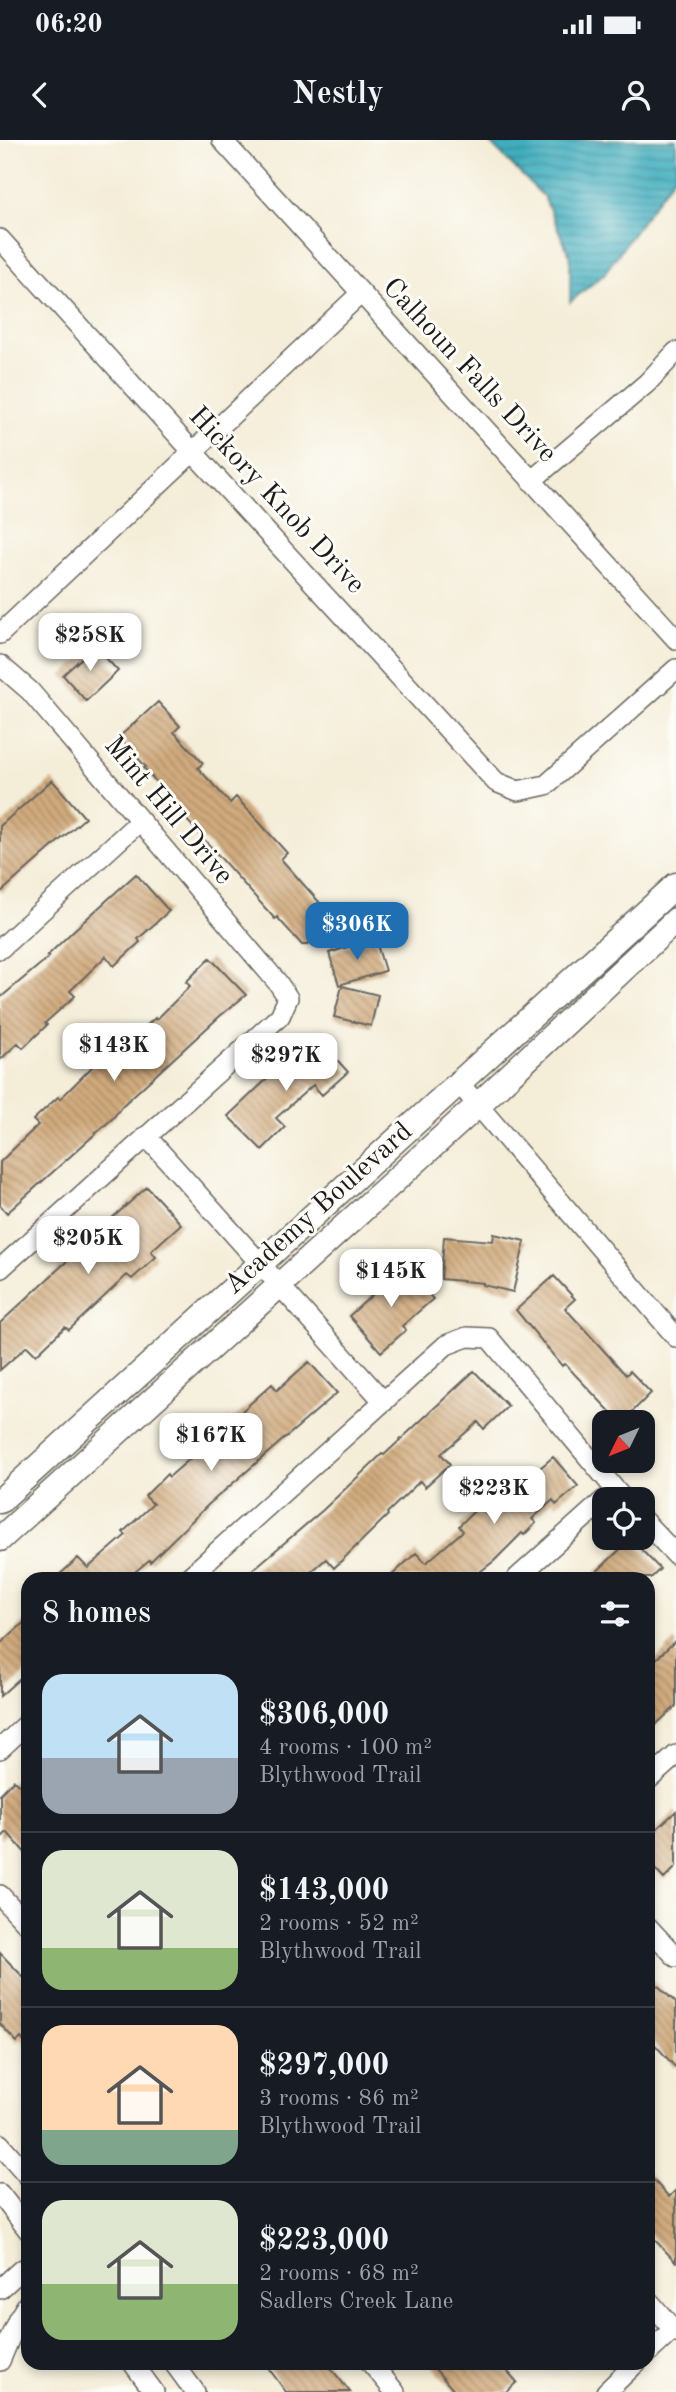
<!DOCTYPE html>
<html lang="en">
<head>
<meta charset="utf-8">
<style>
  body { margin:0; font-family:"Old Standard TT",serif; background:#20242c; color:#f1f3f6; height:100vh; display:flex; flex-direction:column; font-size:26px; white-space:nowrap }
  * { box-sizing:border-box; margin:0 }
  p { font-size:23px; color:#9ea1a6 }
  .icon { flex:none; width:38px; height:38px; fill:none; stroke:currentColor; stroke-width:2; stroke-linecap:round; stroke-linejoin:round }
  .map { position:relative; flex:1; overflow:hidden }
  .side { position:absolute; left:21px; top:1432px; width:634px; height:798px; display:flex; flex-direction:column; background:#171b24; border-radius:21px; box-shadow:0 4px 10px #0003 }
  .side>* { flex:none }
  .needle { width:46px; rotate:227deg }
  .buttons { position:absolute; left:592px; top:1270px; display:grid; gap:14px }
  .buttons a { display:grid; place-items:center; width:63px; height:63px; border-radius:14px; background:#171b24; box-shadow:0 4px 10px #0003; font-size:35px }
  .price { position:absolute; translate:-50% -60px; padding:0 16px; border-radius:14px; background:#fff; color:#222; font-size:23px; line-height:46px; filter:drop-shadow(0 2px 4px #0008) }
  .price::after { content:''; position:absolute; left:50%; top:42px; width:21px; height:16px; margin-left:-10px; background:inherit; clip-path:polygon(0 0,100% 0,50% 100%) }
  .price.selected { background:#1f6fb2; color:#fff }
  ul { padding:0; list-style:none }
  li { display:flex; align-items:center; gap:21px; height:175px; padding:0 21px }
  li+li { border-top:2px solid #363941 }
  li span { display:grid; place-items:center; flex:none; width:196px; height:140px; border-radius:21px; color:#555 }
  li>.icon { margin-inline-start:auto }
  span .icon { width:84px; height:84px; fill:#fffc; stroke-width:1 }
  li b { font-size:30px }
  h2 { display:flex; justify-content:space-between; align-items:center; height:84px; padding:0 21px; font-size:30px }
  .status { display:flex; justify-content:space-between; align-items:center; height:49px; padding:0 35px; background:#171b24; direction:ltr }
  .status svg { height:19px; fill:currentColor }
  header { display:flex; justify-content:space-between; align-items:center; height:91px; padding:0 21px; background:#171b24; font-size:32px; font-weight:700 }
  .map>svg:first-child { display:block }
  .water { fill:url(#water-rules); stroke:#2e656e; stroke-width:2 }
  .building { fill:url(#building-back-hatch) }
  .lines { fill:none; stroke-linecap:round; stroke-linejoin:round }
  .minor-casing { stroke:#68655e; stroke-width:22 }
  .major-casing { stroke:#68655e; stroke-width:27 }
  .minor { stroke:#fff; stroke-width:19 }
  .major { stroke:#fff; stroke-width:24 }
  .labels { text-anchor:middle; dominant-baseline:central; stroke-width:6; stroke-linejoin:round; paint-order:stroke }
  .street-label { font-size:28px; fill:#1c1c1c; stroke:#fdfcf7 }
</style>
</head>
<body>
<div class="status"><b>06:20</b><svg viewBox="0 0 49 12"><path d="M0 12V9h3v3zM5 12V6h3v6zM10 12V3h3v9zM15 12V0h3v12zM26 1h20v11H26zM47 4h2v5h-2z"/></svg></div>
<header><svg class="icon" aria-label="back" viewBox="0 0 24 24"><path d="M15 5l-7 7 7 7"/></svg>Nestly<svg class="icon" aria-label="person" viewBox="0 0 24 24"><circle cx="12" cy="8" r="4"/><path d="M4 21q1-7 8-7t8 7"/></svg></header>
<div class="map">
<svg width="676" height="2252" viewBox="0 0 676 2252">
  <defs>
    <pattern id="water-rules" width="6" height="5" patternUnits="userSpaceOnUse" patternTransform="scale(1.75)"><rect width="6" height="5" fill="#41aebf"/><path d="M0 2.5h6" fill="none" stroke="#368d9a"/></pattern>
    <pattern id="building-back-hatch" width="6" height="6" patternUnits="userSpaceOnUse" patternTransform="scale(1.75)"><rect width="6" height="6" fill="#d1ab7e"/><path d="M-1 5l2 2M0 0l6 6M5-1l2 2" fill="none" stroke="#a98a66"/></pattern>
  </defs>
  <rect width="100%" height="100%" fill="#fdfcf7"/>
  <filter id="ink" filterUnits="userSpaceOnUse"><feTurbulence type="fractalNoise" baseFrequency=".0143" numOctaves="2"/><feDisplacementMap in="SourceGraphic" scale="14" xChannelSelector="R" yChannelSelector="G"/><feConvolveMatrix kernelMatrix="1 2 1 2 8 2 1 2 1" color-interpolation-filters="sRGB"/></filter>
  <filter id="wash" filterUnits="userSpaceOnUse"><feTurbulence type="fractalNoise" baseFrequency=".00686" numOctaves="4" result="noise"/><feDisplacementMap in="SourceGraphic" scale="28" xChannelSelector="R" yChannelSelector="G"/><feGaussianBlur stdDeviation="1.57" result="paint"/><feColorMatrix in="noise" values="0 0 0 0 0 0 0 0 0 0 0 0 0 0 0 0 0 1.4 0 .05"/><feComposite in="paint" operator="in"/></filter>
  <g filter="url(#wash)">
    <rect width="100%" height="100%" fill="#f4edd8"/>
    <!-- water -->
    <path class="water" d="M 487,0 L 676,0 L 676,34 L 603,135 L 570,162 L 570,116 L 544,57 Z"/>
    <g id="blocks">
      <!-- building -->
      <path class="building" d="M 95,506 L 118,531 L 86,561 L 63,535 Z
        M 158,562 L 180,586 L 174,592 L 203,623 L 198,628 L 230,663 L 236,657 L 259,682 L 287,713 L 281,719 L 335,780 L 307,805 L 302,805 L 277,777 L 275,779 L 170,661 L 172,660 L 144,628 L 146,627 L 119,597 Z
        M 52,640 L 85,678 L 0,753 L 0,686 Z
        M 136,734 L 169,771 L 138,799 L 140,802 L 114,826 L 106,816 L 70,851 L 75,856 L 45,883 L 47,885 L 23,908 L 18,903 L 0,920 L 0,858 L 49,817 L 47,816 L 73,791 Z
        M 375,798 L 385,831 L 339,845 L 329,813 Z
        M 210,818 L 246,855 L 220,876 L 122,966 L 113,978 L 7,1073 L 0,1065 L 0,1022 L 38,985 L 33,980 L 58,957 L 60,959 L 117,902 L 122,907 L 155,878 L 156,880 L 190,846 L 186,842 Z
        M 342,846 L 378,855 L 371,886 L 334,877 Z
        M 320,901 L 348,932 L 322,955 L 313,945 L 276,978 L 285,987 L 262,1010 L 228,976 L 286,921 L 291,926 Z
        M 147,1047 L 181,1084 L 151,1111 L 156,1117 L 132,1139 L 127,1135 L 69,1190 L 65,1187 L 36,1215 L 27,1206 L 0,1230 L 0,1183 L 93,1097 L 92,1096 Z
        M 494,1094 L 525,1101 L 513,1152 L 483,1145 L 483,1143 L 441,1139 L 444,1097 L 493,1101 Z
        M 404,1126 L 433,1159 L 402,1186 L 406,1190 L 381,1212 L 349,1176 Z
        M 554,1136 L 575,1159 L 565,1168 L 626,1235 L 630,1231 L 651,1253 L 621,1283 L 565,1224 L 562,1226 L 516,1170 Z
        M 309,1222 L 337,1253 L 209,1364 L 150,1422 L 149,1420 L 128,1438 L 56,1438 L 78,1418 L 88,1428 L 126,1395 L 123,1392 L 153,1364 L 145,1356 L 167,1334 L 169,1337 L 209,1302 L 206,1299 L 228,1278 L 231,1281 L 272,1244 L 277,1250 Z
        M 474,1231 L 508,1266 L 484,1289 L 478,1282 L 441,1314 L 450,1324 L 425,1347 L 420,1341 L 387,1373 L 388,1375 L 334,1428 L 326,1419 L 304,1438 L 243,1438 L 323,1370 L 382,1314 L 384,1315 Z
        M 553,1317 L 578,1346 L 556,1365 L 553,1360 L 532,1379 L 536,1383 L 524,1395 L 522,1393 L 494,1421 L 472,1438 L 389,1438 L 416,1413 L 426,1423 L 463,1391 L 459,1386 L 482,1363 L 484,1364 L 513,1338 L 520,1345 Z
        M 631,1399 L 660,1429 L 651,1438 L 590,1438 Z
        M 28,1479 L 28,1531 L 0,1556 L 0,1504 Z
        M 676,1500 L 676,1566 L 648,1592 L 648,1527 Z
        M 14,1640 L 28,1654 L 28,1716 L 7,1692 L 0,1699 L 0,1654 Z
        M 676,1671 L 676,1727 L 664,1739 L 648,1722 L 648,1697 Z
        M 0,1813 L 28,1842 L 28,1907 L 21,1898 L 17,1902 L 0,1884 Z
        M 648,1836 L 676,1863 L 676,1928 L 648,1897 Z
        M 648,2034 L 669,2057 L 676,2050 L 676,2122 L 648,2093 Z
        M 264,2222 L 326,2222 L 350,2252 L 286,2252 Z
        M 429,2222 L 499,2222 L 517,2242 L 506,2252 L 455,2252 Z"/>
    </g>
  </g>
  <g filter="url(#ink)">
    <use href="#blocks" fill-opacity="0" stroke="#68655e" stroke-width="2"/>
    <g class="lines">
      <!-- minor casing -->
      <g class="minor-casing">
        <path id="minor" d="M 222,0 L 676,499
          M 0,99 L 193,312 L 496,642 L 518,651 L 546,645 L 676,529
          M 531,341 L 647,243 L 676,212
          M 0,494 L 360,154
          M 0,525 L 30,551 L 278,843 L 288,858 L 280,876 L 0,1129
          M 0,809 L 140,681
          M 459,943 L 676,1197
          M 146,996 L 384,1262
          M 642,1379 L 676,1415
          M 188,1438 L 446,1205 L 467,1197 L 489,1198 L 624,1360
          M 517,1438 L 604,1360
          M 0,1609 L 28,1583
          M 648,1640 L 676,1615
          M 0,1755 L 28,1785
          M 648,1787 L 676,1817
          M 0,2004 L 28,2036
          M 0,2054 L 28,2090
          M 0,2149 L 22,2129 L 28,2128
          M 648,2160 L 676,2193
          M 648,2213 L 676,2187
          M 0,2221 L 18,2179 L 28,2163
          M 132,2222 L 154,2252
          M 173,2222 L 195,2252
          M 370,2222 L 395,2252
          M 606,2252 L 637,2222"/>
      </g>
      <!-- major casing -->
      <g class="major-casing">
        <path id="major" d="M 0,1361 L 676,745
          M 0,1399 L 478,965 L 676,780"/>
      </g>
      <!-- minor -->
      <use href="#minor" class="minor"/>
      <!-- major -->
      <use href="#major" class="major"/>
    </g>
  </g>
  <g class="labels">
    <!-- street labels -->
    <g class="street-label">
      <text transform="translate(469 231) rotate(47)">Calhoun Falls Drive</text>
      <text transform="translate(276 361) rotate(47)">Hickory Knob Drive</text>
      <text transform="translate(168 671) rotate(50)">Mint Hill Drive</text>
      <text transform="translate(319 1069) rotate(-42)">Academy Boulevard</text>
    </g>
  </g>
</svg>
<div class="buttons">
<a><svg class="needle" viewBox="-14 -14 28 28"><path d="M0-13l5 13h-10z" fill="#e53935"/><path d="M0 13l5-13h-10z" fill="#9ea1a6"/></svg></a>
<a><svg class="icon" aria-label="locate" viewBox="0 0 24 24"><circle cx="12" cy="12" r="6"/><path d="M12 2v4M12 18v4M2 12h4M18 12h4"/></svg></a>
</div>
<b class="price" style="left:90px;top:533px">$258K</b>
<b class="price selected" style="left:357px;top:822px">$306K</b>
<b class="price" style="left:114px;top:943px">$143K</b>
<b class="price" style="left:286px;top:953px">$297K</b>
<b class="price" style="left:88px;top:1136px">$205K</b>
<b class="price" style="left:391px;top:1169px">$145K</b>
<b class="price" style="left:211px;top:1333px">$167K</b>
<b class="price" style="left:494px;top:1386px">$223K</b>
<section class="side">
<h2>8 homes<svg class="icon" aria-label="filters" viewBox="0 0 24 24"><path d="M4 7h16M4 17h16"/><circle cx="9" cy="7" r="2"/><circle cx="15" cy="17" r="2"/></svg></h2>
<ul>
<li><span style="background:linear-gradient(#bfe0f5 60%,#9aa5b1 0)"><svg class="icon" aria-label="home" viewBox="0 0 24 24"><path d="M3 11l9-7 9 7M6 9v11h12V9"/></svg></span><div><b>$306,000</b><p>4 rooms · 100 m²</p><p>Blythwood Trail</p></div></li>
<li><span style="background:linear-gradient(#dfe7d0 70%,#8fb573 0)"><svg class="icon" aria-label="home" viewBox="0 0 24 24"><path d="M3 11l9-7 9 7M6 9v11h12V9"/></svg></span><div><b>$143,000</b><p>2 rooms · 52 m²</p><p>Blythwood Trail</p></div></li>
<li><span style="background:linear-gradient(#ffd9b3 75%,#7fa58c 0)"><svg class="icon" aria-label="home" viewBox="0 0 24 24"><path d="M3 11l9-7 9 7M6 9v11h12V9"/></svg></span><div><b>$297,000</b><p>3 rooms · 86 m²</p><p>Blythwood Trail</p></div></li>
<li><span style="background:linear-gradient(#dfe7d0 60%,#8fb573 0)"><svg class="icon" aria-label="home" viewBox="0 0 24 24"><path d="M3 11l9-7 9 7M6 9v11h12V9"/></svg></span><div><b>$223,000</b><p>2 rooms · 68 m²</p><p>Sadlers Creek Lane</p></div></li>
</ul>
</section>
</div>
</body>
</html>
